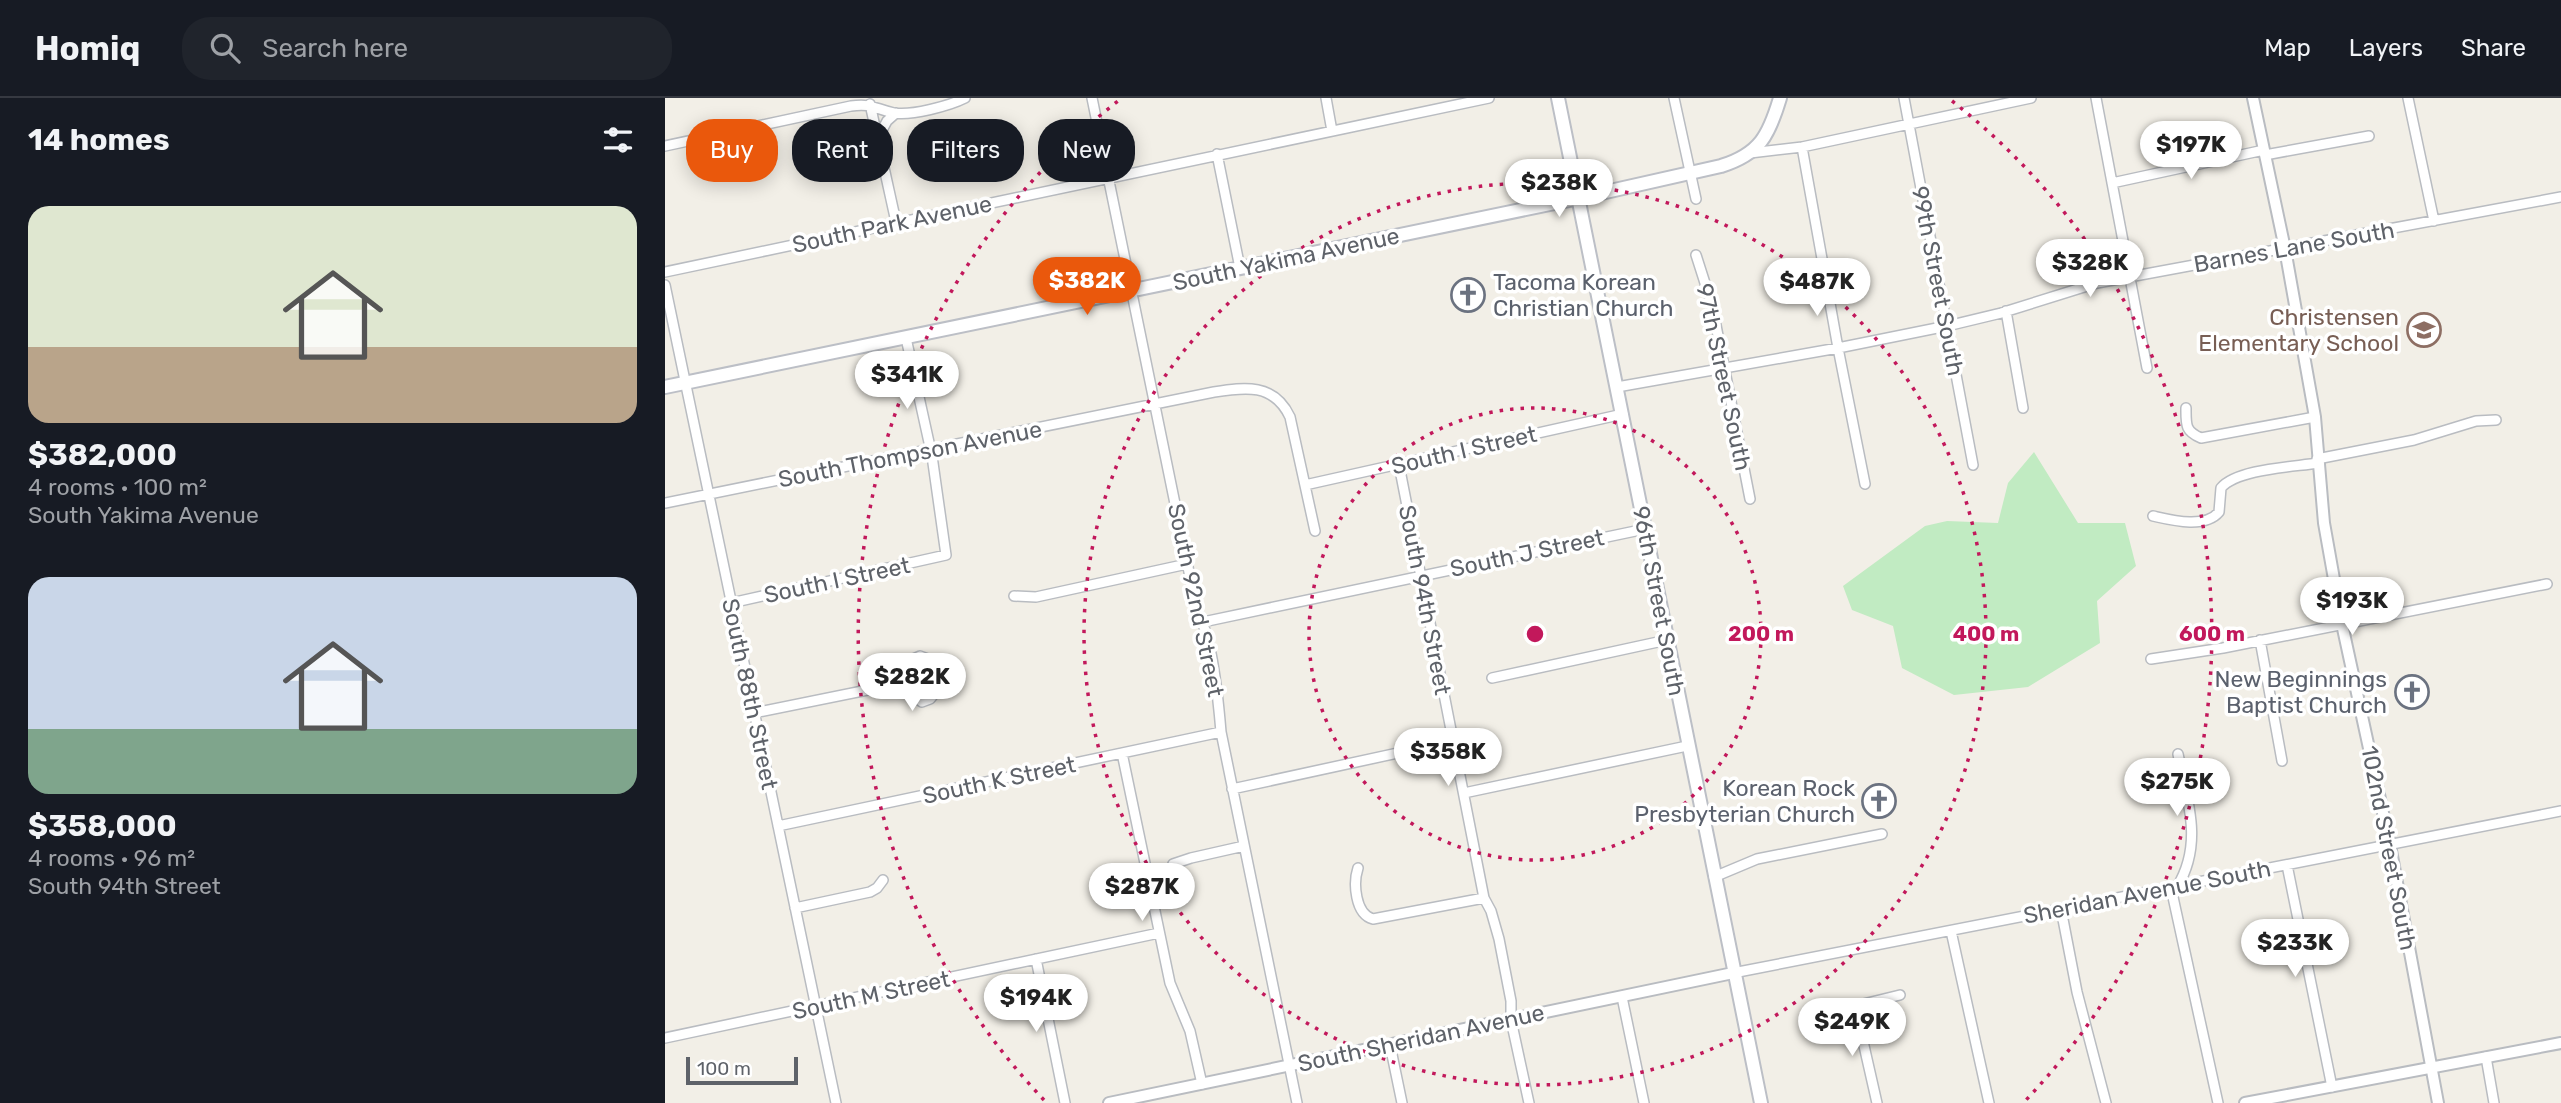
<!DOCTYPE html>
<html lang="en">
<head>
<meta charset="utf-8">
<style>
  body { margin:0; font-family:Rubik,sans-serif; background:#20242c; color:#f1f3f6; height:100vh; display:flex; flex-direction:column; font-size:26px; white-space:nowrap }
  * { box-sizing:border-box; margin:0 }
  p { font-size:23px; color:#9ea1a6 }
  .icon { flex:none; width:38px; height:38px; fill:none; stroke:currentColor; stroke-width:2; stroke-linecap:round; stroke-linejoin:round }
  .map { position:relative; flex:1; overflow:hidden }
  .panel { display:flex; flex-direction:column; background:#171b24; width:665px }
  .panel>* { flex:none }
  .hud { position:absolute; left:21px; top:21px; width:665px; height:63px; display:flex; gap:14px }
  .scale { position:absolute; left:21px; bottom:18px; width:112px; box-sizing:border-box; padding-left:7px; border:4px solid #5e6269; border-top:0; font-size:19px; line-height:24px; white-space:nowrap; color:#5e6269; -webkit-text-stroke:5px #fff; paint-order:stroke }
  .price { position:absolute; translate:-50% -60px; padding:0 16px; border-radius:24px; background:#fff; color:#222; font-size:23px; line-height:46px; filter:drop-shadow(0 2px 4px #0008) }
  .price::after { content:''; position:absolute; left:50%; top:42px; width:21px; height:16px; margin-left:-10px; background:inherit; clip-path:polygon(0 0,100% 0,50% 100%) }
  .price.current { background:#ea580c; color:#fff }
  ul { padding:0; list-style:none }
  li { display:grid; align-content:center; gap:14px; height:371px; padding:0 28px }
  li span { display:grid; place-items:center; height:217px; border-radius:21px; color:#555 }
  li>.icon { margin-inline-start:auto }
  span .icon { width:126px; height:126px; fill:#fffc; stroke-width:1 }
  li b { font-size:30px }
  h2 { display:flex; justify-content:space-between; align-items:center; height:84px; padding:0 28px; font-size:30px }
  .chip { padding:0 24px; border-radius:28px; background:#171b24; box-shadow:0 4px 18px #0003; font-size:24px; line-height:63px }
  .chip.current { background:#ea580c; color:#fff }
  header { display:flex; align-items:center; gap:42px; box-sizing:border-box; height:98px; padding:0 35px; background:#171b24; border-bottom:2px solid #363941 }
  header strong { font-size:33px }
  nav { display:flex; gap:38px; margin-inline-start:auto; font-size:24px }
  .search { width:490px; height:63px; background:#20242c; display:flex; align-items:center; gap:18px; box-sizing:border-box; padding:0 24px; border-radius:28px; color:#9ea1a6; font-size:26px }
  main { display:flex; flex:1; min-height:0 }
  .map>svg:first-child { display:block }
  .green { fill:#c1ebc2 }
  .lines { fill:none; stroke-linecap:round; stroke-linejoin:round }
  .minor-casing { stroke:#b9bcc1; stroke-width:12 }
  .tertiary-casing { stroke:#b9bcc1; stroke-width:14 }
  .secondary-casing { stroke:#bcbfc6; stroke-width:16 }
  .minor { stroke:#fff; stroke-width:9 }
  .tertiary { stroke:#fff; stroke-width:10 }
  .secondary { stroke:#fff; stroke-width:12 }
  .ring { fill:none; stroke:#c2185b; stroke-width:3.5; stroke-dasharray:3.5 7 }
  .labels { text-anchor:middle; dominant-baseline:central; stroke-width:7; stroke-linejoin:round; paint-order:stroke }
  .street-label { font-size:23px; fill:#5e6269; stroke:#fff }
  .worship-label { font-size:23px; fill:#5b616d; stroke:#fff; text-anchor:end }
  .education-label { font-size:23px; fill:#785e54; stroke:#fff; text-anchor:end }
  .centre { fill:#c2185b; stroke:#fff; stroke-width:3.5 }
  .ring-label { font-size:21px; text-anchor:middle; font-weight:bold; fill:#c2185b; stroke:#fff; stroke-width:7; stroke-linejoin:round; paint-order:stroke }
</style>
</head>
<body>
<header>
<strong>Homiq</strong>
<div class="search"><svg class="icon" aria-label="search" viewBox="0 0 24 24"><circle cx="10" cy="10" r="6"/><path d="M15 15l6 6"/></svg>Search here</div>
<nav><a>Map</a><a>Layers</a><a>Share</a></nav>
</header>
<main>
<section class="panel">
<h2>14 homes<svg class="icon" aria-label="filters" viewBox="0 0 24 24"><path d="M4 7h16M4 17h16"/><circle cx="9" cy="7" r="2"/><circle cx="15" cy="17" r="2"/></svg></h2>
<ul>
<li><span style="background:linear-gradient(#dfe7d0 65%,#b9a48a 0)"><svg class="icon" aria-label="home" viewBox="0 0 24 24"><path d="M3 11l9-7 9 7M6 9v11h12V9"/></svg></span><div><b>$382,000</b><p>4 rooms · 100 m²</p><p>South Yakima Avenue</p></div></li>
<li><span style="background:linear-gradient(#c9d6e8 70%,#7fa58c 0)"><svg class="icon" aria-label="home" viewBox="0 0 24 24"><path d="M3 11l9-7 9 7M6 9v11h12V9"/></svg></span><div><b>$358,000</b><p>4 rooms · 96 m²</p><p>South 94th Street</p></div></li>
</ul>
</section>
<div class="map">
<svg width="1896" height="1005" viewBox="0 0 1896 1005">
  <rect width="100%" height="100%" fill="#f2efe7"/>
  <!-- green -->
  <path class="green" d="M 1369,354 L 1413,425 L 1460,425 L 1471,468 L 1432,503 L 1435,545 L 1363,589 L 1289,597 L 1237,570 L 1228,528 L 1187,512 L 1178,488 L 1260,428 L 1282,423 L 1333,425 L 1343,385 Z"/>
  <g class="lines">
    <!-- minor casing -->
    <g class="minor-casing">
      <path id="minor" d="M 427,0 L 533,518 C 547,534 554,610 556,634 L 632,1005
        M 661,0 L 667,33
        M 1009,0 L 1031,101
        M 1239,0 L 1308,367
        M 1431,0 L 1482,270
        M 1743,0 L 1769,123
        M 205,6 L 231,124
        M 214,38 L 222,23 L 231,15
        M 0,48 L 186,8 C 207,5 210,11 229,15 C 246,18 284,8 300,0
        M 1137,49 L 1173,250 L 1200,386
        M 1085,55 L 1137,49 L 1366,0
        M 552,56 L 575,170
        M 1600,57 L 1704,38
        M 1447,85 L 1599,52
        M 1031,157 L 1047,207 L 1085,401
        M 0,174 L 824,0
        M 0,187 L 171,1005
        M 1341,213 L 1358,310
        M 952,289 L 1173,250 L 1282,228 L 1336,215 L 1432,185 L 1896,99
        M 1521,310 C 1521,327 1520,333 1536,340 L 1650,319
        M 1652,361 L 1749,342 L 1811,323 L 1831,322
        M 734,367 L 819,800 L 826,813 L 834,841 L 846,903 L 846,922 L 864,1005
        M 640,387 L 958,316
        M 0,405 L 549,294 C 580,289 609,285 625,319 L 650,433
        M 1488,418 C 1506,422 1540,431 1554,414 L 1556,390 C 1572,371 1628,369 1653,365
        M 349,498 L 371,499 L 522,466
        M 66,505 L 281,457 L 267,358 L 241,240
        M 538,524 L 980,431
        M 1595,542 L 1617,663
        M 1486,561 L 1558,550 L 1882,486
        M 827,580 L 1002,542
        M 89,615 L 242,584 L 250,599 L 257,604 L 265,601 L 270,595 L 268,570 L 263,561 L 255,558 L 244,563 L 242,584
        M 457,655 L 505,885 L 525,933 L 537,986
        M 567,691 L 788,643
        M 799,695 L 1022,648
        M 113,728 L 556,634
        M 508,766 L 526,760 L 579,748
        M 1622,767 L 1667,989
        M 693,770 C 688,785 690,816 708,821 L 819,800
        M 1049,779 L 1092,761 L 1217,736
        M 1512,789 C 1539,745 1522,701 1513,656
        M 1506,790 L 1553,1005
        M 130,810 L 205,794 L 212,790 L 218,782
        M 1396,811 L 1412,894 L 1441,1005
        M 1286,833 L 1324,1005
        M 371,861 L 400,1005
        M 1068,875 L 1896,713
        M 957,899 L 979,1005
        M 0,940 L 494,835
        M 725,947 L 737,1005
        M 1821,959 L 1829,1005
        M 1212,1005 L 1190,908 L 1235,897"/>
    </g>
    <!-- tertiary casing -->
    <g class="tertiary-casing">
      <path id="tertiary" d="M 1588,0 L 1620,151 L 1650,319 L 1659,425 L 1677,526 L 1725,747 L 1773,1005
        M 444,1005 L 1068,875
        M 1580,1005 L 1896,945"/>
    </g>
    <!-- secondary casing -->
    <g class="secondary-casing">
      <path id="secondary" d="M 893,0 L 1096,1005
        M 0,289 L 914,100 L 1056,68 C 1095,56 1104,37 1115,0"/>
    </g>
    <!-- minor -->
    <use href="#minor" class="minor"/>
    <!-- tertiary -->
    <use href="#tertiary" class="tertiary"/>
    <!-- secondary -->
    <use href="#secondary" class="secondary"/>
  </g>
  <!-- distance rings -->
  <g class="ring">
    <circle cx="870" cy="536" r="226"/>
    <circle cx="870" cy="536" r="451"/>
    <path d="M379 1002A677 677 0 0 1 453 3M1287 3A677 677 0 0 1 1361 1002"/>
  </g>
  <!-- icons -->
  <defs>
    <g id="church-ring" transform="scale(1.75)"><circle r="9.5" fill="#fff" stroke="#6b7280" stroke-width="1.5"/><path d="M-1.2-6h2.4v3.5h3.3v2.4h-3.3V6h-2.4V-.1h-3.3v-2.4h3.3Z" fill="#6b7280"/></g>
    <g id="school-ring" transform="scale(1.75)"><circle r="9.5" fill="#fff" stroke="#8d6e63" stroke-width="1.5"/><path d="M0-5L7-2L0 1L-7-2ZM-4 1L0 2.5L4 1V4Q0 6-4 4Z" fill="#8d6e63"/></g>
  </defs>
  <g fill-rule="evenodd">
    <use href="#church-ring" x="803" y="197"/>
    <use href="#school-ring" x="1759" y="232"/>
    <use href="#church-ring" x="1747" y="594"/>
    <use href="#church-ring" x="1214" y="703"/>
  </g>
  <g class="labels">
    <!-- street labels -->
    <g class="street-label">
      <text transform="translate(227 126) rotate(-12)">South Park Avenue</text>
      <text transform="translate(1629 149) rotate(-10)">Barnes Lane South</text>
      <text transform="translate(621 161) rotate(-12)">South Yakima Avenue</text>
      <text transform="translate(1273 183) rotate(79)">99th Street South</text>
      <text transform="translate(1059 279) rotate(78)">97th Street South</text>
      <text transform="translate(799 352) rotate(-13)">South I Street</text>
      <text transform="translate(245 356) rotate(-11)">South Thompson Avenue</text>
      <text transform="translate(862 455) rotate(-12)">South J Street</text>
      <text transform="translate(172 482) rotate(-12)">South I Street</text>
      <text transform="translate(531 502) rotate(78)">South 92nd Street</text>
      <text transform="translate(760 502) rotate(79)">South 94th Street</text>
      <text transform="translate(994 503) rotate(79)">96th Street South</text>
      <text transform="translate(85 596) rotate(78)">South 88th Street</text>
      <text transform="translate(334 682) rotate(-12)">South K Street</text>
      <text transform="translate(1724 750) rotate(79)">102nd Street South</text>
      <text transform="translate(1482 794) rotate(-11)">Sheridan Avenue South</text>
      <text transform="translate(206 897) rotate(-12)">South M Street</text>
      <text transform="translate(756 940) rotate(-12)">South Sheridan Avenue</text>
    </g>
    <!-- worship labels -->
    <g class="worship-label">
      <text x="828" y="184" text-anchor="start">Tacoma Korean<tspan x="828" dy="26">Christian Church</tspan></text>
      <text x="1722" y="581">New Beginnings<tspan x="1722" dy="26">Baptist Church</tspan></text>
      <text x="1190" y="690">Korean Rock<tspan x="1190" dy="26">Presbyterian Church</tspan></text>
    </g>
    <!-- education labels -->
    <g class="education-label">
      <text x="1734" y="219">Christensen<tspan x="1734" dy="26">Elementary School</tspan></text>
    </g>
  </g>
  <circle cx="870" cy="536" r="10" class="centre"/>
  <g class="ring-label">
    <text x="1096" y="543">200 m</text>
    <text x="1321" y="543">400 m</text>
    <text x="1547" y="543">600 m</text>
  </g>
</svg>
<div class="scale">100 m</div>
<b class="price" style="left:1526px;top:83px">$197K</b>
<b class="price" style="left:894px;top:121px">$238K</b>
<b class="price" style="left:1425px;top:201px">$328K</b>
<b class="price current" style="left:422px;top:219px">$382K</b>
<b class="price" style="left:1152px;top:220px">$487K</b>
<b class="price" style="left:242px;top:313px">$341K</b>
<b class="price" style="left:1687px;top:539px">$193K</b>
<b class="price" style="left:247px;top:615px">$282K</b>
<b class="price" style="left:783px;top:690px">$358K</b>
<b class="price" style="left:1512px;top:720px">$275K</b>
<b class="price" style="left:477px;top:825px">$287K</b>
<b class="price" style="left:1630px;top:881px">$233K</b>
<b class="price" style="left:371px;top:936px">$194K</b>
<b class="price" style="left:1187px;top:960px">$249K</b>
<div class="hud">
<a class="chip current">Buy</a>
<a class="chip">Rent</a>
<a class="chip">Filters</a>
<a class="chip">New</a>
</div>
</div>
</main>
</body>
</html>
